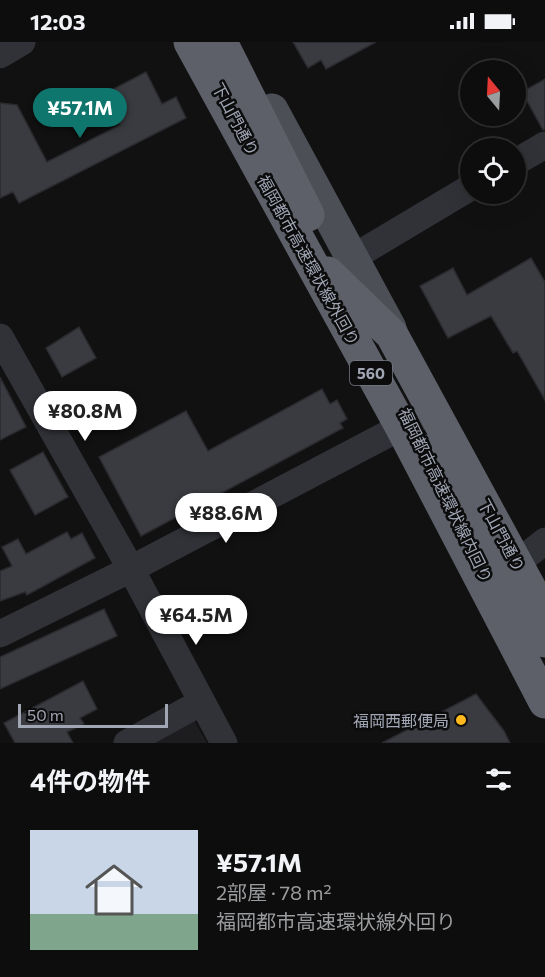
<!DOCTYPE html>
<html lang="ja">
<head>
<meta charset="utf-8">
<style>
  body { margin:0; font-family:Commissioner,"Noto Sans JP",sans-serif; background:#1b1b1c; color:#f1f3f6; height:100vh; display:flex; flex-direction:column; font-size:22px; white-space:nowrap }
  * { box-sizing:border-box; margin:0 }
  p { font-size:20px; color:#9a9c9e }
  .icon { flex:none; width:33px; height:33px; fill:none; stroke:currentColor; stroke-width:2; stroke-linecap:round; stroke-linejoin:round }
  .map { position:relative; height:701px; overflow:hidden }
  .sheet { display:flex; flex-direction:column; background:#0d0d0e; flex:1 }
  .sheet>* { flex:none }
  .needle { width:39px; rotate:342deg }
  .buttons { position:absolute; left:460px; top:18px; display:grid; gap:12px }
  .buttons a { display:grid; place-items:center; width:66px; height:66px; border-radius:50%; background:#0d0d0e; box-shadow:0 6px 24px #0002,0 0 0 2px #2d2d2e; font-size:30px }
  .scale { position:absolute; left:18px; bottom:15px; width:150px; box-sizing:border-box; padding-left:6px; border:3px solid #a1a6b4; border-top:0; font-size:16px; line-height:21px; white-space:nowrap; color:#a1a6b4; -webkit-text-stroke:4px #0c0c0d; paint-order:stroke }
  .price { position:absolute; translate:-50% -51px; padding:0 14px; border-radius:21px; background:#fff; color:#222; font-size:20px; line-height:39px; filter:drop-shadow(0 2px 3px #0008) }
  .price::after { content:''; position:absolute; left:50%; top:36px; width:18px; height:14px; margin-left:-9px; background:inherit; clip-path:polygon(0 0,100% 0,50% 100%) }
  .price.active { background:#0f766e; color:#fff }
  ul { padding:0; list-style:none }
  li { display:flex; align-items:center; gap:18px; height:150px; padding:0 30px }
  li+li { border-top:2px solid #2d2d2e }
  li span { display:grid; place-items:center; flex:none; width:168px; height:120px; border-radius:0px; color:#555 }
  li>.icon { margin-inline-start:auto }
  span .icon { width:72px; height:72px; fill:#fffc; stroke-width:1 }
  li b { font-size:26px }
  h2 { display:flex; justify-content:space-between; align-items:center; height:72px; padding:0 30px; font-size:26px }
  .status { display:flex; justify-content:space-between; align-items:center; height:42px; padding:0 30px; background:#0d0d0e; direction:ltr }
  .status svg { height:16px; fill:currentColor }
  .map>svg:first-child { display:block }
  .built { fill:#1d1d1f }
  .building { fill:#3a3b40; stroke:#2b2a2f; stroke-width:1.5 }
  .lines { fill:none; stroke-linecap:round; stroke-linejoin:round }
  .minor { stroke:#313238; stroke-width:27 }
  .major { stroke:#4d4f57; stroke-width:33 }
  .highway { stroke:#5d6069; stroke-width:33 }
  .highway-bridge { stroke:#5d6069; stroke-width:33 }
  .poi-dot { fill:#ffb91c; stroke:#0c0c0d; stroke-width:2 }
  .labels { text-anchor:middle; dominant-baseline:central; stroke-width:5; stroke-linejoin:round; paint-order:stroke }
  .shield { fill:#0c0c0d; stroke:#747882; stroke-width:1.5 }
  .shield-label { font-size:15px; font-weight:bold; fill:#a1a6b4 }
  .street-label { font-size:16px; fill:#a1a6b4; stroke:#0c0c0d }
  .poi-label { font-size:16px; fill:#a1a6b4; stroke:#0c0c0d; text-anchor:end }
</style>
</head>
<body>
<div class="status"><b>12:03</b><svg viewBox="0 0 49 12"><path d="M0 12V9h3v3zM5 12V6h3v6zM10 12V3h3v9zM15 12V0h3v12zM26 1h20v11H26zM47 4h2v5h-2z"/></svg></div>
<div class="map">
<svg width="545" height="701" viewBox="0 0 545 701">
  <rect width="100%" height="100%" fill="#111112"/>
  <!-- built -->
  <path class="built" d="M 194,678 L 207,701 L 150,701 Z"/>
  <!-- building -->
  <path class="building" d="M 293,0 L 376,0 L 326,27 L 321,18 L 308,26 Z
    M 146,30 L 162,62 L 176,55 L 186,76 L 19,161 L 13,150 L 0,156 L 0,61 L 17,63 L 47,120 L 120,83 L 104,52 Z
    M 545,37 L 545,87 L 543,88 L 522,50 Z
    M 531,216 L 545,240 L 545,358 L 517,309 L 513,311 L 491,274 L 448,296 L 420,244 L 453,226 L 467,253 Z
    M 79,285 L 96,316 L 62,335 L 46,306 Z
    M 0,335 L 26,385 L 0,398 Z
    M 322,347 L 330,362 L 337,358 L 347,377 L 340,381 L 343,386 L 141,494 L 99,415 L 186,369 L 208,409 Z
    M 43,410 L 68,455 L 35,473 L 10,428 Z
    M 67,490 L 71,497 L 82,491 L 95,516 L 27,553 L 25,550 L 0,559 L 0,529 L 12,524 L 2,505 L 18,497 L 26,512 Z
    M 104,567 L 117,594 L 0,647 L 0,615 Z
    M 83,639 L 97,667 L 80,676 L 84,682 L 67,690 L 73,701 L 15,701 L 4,681 Z
    M 476,652 L 504,689 L 510,701 L 382,701 Z"/>
  <g class="lines">
    <!-- minor -->
    <path class="minor" d="M 0,13 L 22,0
      M 516,120 L 545,103
      M 352,216 L 471,145
      M 0,295 L 131,527 L 224,701
      M 517,521 L 545,499
      M 0,592 L 131,527 L 420,375
      M 127,701 L 200,661"/>
    <!-- major -->
    <path class="major" d="M 272,68 L 390,286"/>
    <!-- highway -->
    <path class="highway" d="M 429,409 L 545,599"/>
    <!-- highway-bridge -->
    <path class="highway-bridge" d="M 190,0 L 402,386 L 545,660
      M 221,0 L 308,173
      M 328,231 L 392,293 L 545,574"/>
  </g>
  <!-- markers -->
  <circle class="poi-dot" cx="461" cy="678" r="6"/>
  <g class="labels">
    <!-- shield labels -->
    <rect class="shield" x="350" y="319" width="42" height="24" rx="4.5"/>
    <g class="shield-label">
      <text x="371" y="331">560</text>
    </g>
    <!-- street labels -->
    <g class="street-label">
      <text transform="translate(236 77) rotate(62)">下山門通り</text>
      <text transform="translate(309 218) rotate(61)">福岡都市高速環状線外回り</text>
      <text transform="translate(446 453) rotate(64)">福岡都市高速環状線内回り</text>
      <text transform="translate(502 493) rotate(62)">下山門通り</text>
    </g>
    <!-- poi labels -->
    <g class="poi-label">
      <text x="449" y="678">福岡西郵便局</text>
    </g>
  </g>
</svg>
<div class="buttons">
<a><svg class="needle" viewBox="-14 -14 28 28"><path d="M0-13l5 13h-10z" fill="#e53935"/><path d="M0 13l5-13h-10z" fill="#9a9c9e"/></svg></a>
<a><svg class="icon" aria-label="locate" viewBox="0 0 24 24"><circle cx="12" cy="12" r="6"/><path d="M12 2v4M12 18v4M2 12h4M18 12h4"/></svg></a>
</div>
<div class="scale">50 m</div>
<b class="price active" style="left:80px;top:97px">¥57.1M</b>
<b class="price" style="left:85px;top:400px">¥80.8M</b>
<b class="price" style="left:226px;top:502px">¥88.6M</b>
<b class="price" style="left:196px;top:604px">¥64.5M</b>
</div>
<section class="sheet">
<h2>4件の物件<svg class="icon" aria-label="filters" viewBox="0 0 24 24"><path d="M4 7h16M4 17h16"/><circle cx="9" cy="7" r="2"/><circle cx="15" cy="17" r="2"/></svg></h2>
<ul>
<li><span style="background:linear-gradient(#c9d6e8 70%,#7fa58c 0)"><svg class="icon" aria-label="home" viewBox="0 0 24 24"><path d="M3 11l9-7 9 7M6 9v11h12V9"/></svg></span><div><b>¥57.1M</b><p>2部屋 · 78 m²</p><p>福岡都市高速環状線外回り</p></div></li>
</ul>
</section>
</body>
</html>
